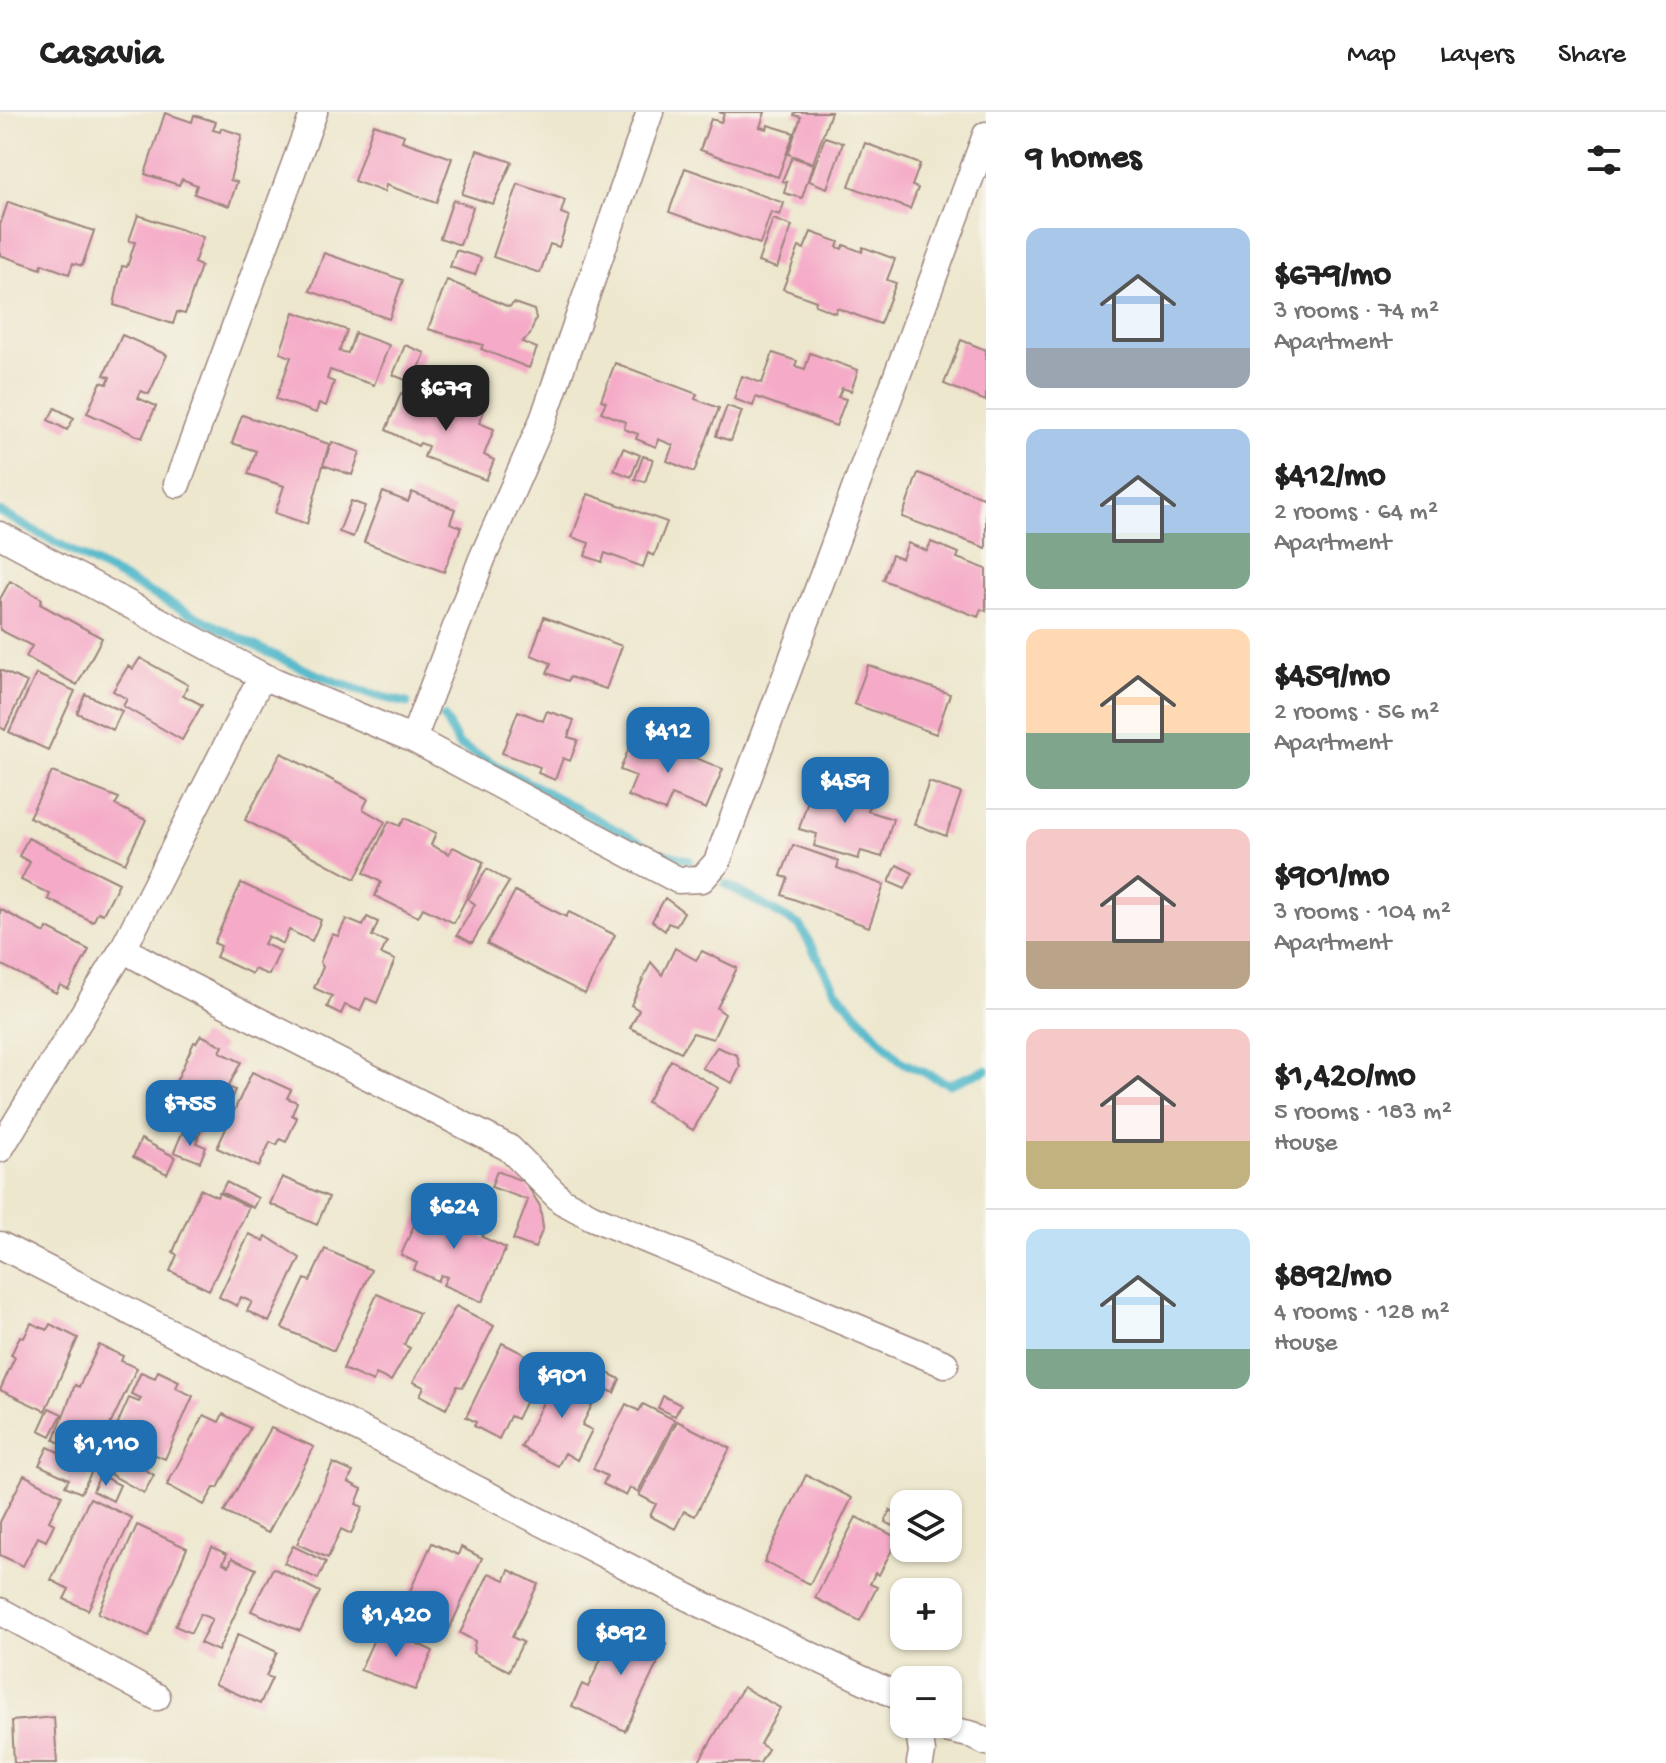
<!DOCTYPE html>
<html lang="en">
<head>
<meta charset="utf-8">
<style>
  body { margin:0; font-family:"Gochi Hand",sans-serif; background:#f6f6f6; color:#222; height:100vh; display:flex; flex-direction:column; font-size:30px; white-space:nowrap }
  * { box-sizing:border-box; margin:0 }
  p { font-size:26px; color:#767676 }
  .icon { flex:none; width:44px; height:44px; fill:none; stroke:currentColor; stroke-width:2; stroke-linecap:round; stroke-linejoin:round }
  .map { position:relative; flex:1; overflow:hidden }
  .sheet { display:flex; flex-direction:column; background:#fff; width:680px }
  .sheet>* { flex:none }
  .buttons { position:absolute; left:890px; top:1378px; display:grid; gap:16px }
  .buttons a { display:grid; place-items:center; width:72px; height:72px; border-radius:16px; background:#fff; box-shadow:0 2px 6px #0004; font-size:40px }
  .price { position:absolute; translate:-50% -68px; padding:0 18px; border-radius:16px; background:#1f6fb2; color:#fff; font-size:26px; line-height:52px; filter:drop-shadow(0 2px 4px #0008) }
  .price::after { content:''; position:absolute; left:50%; top:48px; width:24px; height:18px; margin-left:-12px; background:inherit; clip-path:polygon(0 0,100% 0,50% 100%) }
  .price.on { background:#222; color:#fff }
  ul { padding:0; list-style:none }
  li { display:flex; align-items:center; gap:24px; height:200px; padding:0 40px }
  li+li { border-top:2px solid #e0e0e0 }
  li span { display:grid; place-items:center; flex:none; width:224px; height:160px; border-radius:16px; color:#555 }
  li>.icon { margin-inline-start:auto }
  span .icon { width:96px; height:96px; fill:#fffc; stroke-width:1 }
  li b { font-size:34px }
  h2 { display:flex; justify-content:space-between; align-items:center; height:96px; padding:0 40px; font-size:34px }
  header { display:flex; align-items:center; gap:48px; box-sizing:border-box; height:112px; padding:0 40px; background:#fff; border-bottom:2px solid #e0e0e0 }
  header strong { font-size:38px }
  nav { display:flex; gap:44px; margin-inline-start:auto; font-size:28px }
  main { display:flex; flex:1; min-height:0 }
  .map>svg:first-child { display:block }
  .lines { fill:none; stroke-linecap:round; stroke-linejoin:round }
  .stream { stroke:#4bb6c9; stroke-width:9 }
  .building { fill:#f5abc8 }
  .street-casing { stroke:#9c837c; stroke-width:29 }
  .street { stroke:#fff; stroke-width:26 }
</style>
</head>
<body>
<header>
<strong>Casavia</strong>
<nav><a>Map</a><a>Layers</a><a>Share</a></nav>
</header>
<main>
<div class="map">
<svg width="986" height="1651" viewBox="0 0 986 1651">
  <rect width="100%" height="100%" fill="#f7f3e8"/>
  <filter id="ink" filterUnits="userSpaceOnUse"><feTurbulence type="fractalNoise" baseFrequency=".0125" numOctaves="2"/><feDisplacementMap in="SourceGraphic" scale="16" xChannelSelector="R" yChannelSelector="G"/><feConvolveMatrix kernelMatrix="1 2 1 2 8 2 1 2 1" color-interpolation-filters="sRGB"/></filter>
  <filter id="wash" filterUnits="userSpaceOnUse"><feTurbulence type="fractalNoise" baseFrequency=".006" numOctaves="4" result="noise"/><feDisplacementMap in="SourceGraphic" scale="32" xChannelSelector="R" yChannelSelector="G"/><feGaussianBlur stdDeviation="1.8" result="paint"/><feColorMatrix in="noise" values="0 0 0 0 0 0 0 0 0 0 0 0 0 0 0 0 0 1.4 0 .05"/><feComposite in="paint" operator="in"/></filter>
  <g filter="url(#wash)">
    <rect width="100%" height="100%" fill="#ede7ce"/>
    <g class="lines">
      <!-- stream -->
      <path class="stream" d="M 0,400 C 75,441 150,482 227,520 C 285,549 343,578 407,591
        M 444,605 L 459,633 L 657,740 L 689,748
        M 726,772 L 800,814 L 836,879 L 900,949 L 949,972 L 986,958"/>
    </g>
    <g id="blocks">
      <!-- building -->
      <path class="building" d="M 719,0 L 765,0 L 760,15 L 767,17 L 768,13 L 794,21 L 778,65 L 700,38 L 711,7 L 721,10 L 724,2 Z
        M 795,0 L 831,0 L 813,51 L 788,42 L 801,5 L 794,3 Z
        M 165,1 L 192,10 L 194,3 L 216,10 L 213,18 L 220,20 L 221,16 L 242,23 L 230,68 L 237,70 L 229,94 L 194,82 L 197,73 L 182,67 L 179,73 L 145,62 Z
        M 374,12 L 404,23 L 402,29 L 452,46 L 436,91 L 386,73 L 384,80 L 354,69 Z
        M 825,25 L 843,31 L 827,76 L 809,69 Z
        M 865,31 L 920,52 L 912,74 L 918,76 L 910,97 L 849,74 Z
        M 477,38 L 512,50 L 493,92 L 462,82 Z
        M 792,45 L 813,52 L 802,86 L 784,81 L 787,70 L 782,69 Z
        M 685,56 L 784,91 L 780,103 L 771,100 L 760,132 L 669,100 Z
        M 518,72 L 565,88 L 561,101 L 569,104 L 559,135 L 550,132 L 540,161 L 493,145 Z
        M 453,88 L 473,95 L 460,133 L 440,126 Z
        M 8,90 L 94,119 L 82,154 L 73,151 L 69,162 L 42,152 L 41,157 L 0,143 L 0,113 Z
        M 138,103 L 203,125 L 194,151 L 201,154 L 185,202 L 177,200 L 173,212 L 114,193 L 122,154 L 127,155 L 135,130 L 129,129 Z
        M 773,107 L 792,114 L 777,156 L 758,150 Z
        M 811,120 L 839,130 L 837,135 L 842,137 L 844,133 L 862,140 L 863,135 L 895,147 L 887,168 L 896,171 L 880,212 L 837,196 L 835,201 L 815,193 L 816,189 L 783,177 L 799,135 L 804,137 Z
        M 456,138 L 481,146 L 475,163 L 450,155 Z
        M 324,141 L 403,168 L 389,207 L 310,179 Z
        M 447,168 L 509,195 L 514,191 L 534,198 L 536,206 L 530,223 L 522,230 L 537,236 L 529,256 L 481,237 L 483,233 L 428,217 Z
        M 294,200 L 347,218 L 339,239 L 348,241 L 355,221 L 389,233 L 374,273 L 330,258 L 327,267 L 334,270 L 326,294 L 319,291 L 316,301 L 276,287 L 291,245 L 280,241 Z
        M 122,223 L 167,243 L 149,282 L 141,279 L 138,286 L 156,294 L 142,326 L 87,301 L 101,270 L 107,272 L 110,265 L 104,263 Z
        M 961,228 L 986,238 L 986,289 L 944,272 Z
        M 405,233 L 425,241 L 416,264 L 411,262 L 408,269 L 393,263 Z
        M 773,241 L 797,249 L 795,254 L 805,257 L 810,241 L 858,258 L 851,279 L 842,276 L 838,285 L 846,287 L 836,314 L 756,285 L 753,294 L 734,287 L 742,264 L 762,271 Z
        M 615,251 L 697,282 L 695,287 L 719,296 L 694,360 L 667,349 L 673,333 L 658,327 L 656,335 L 636,327 L 638,322 L 624,317 L 626,310 L 601,300 L 606,290 L 601,288 Z
        M 401,281 L 438,295 L 441,287 L 460,295 L 463,287 L 485,296 L 479,311 L 494,317 L 484,343 L 494,348 L 486,368 L 424,345 L 428,334 L 420,331 L 418,334 L 386,318 Z
        M 727,294 L 742,299 L 731,329 L 716,324 Z
        M 55,296 L 74,306 L 67,318 L 48,308 Z
        M 242,303 L 329,332 L 307,412 L 275,401 L 284,374 L 248,362 L 256,339 L 232,331 Z
        M 332,330 L 360,340 L 352,363 L 323,353 Z
        M 623,336 L 640,343 L 631,365 L 614,358 Z
        M 643,344 L 653,347 L 645,370 L 635,367 Z
        M 918,361 L 986,386 L 986,436 L 902,405 Z
        M 383,380 L 408,390 L 412,380 L 455,397 L 450,411 L 461,415 L 444,460 L 364,430 Z
        M 588,382 L 667,410 L 654,444 L 648,441 L 643,455 L 605,441 L 602,450 L 585,444 L 589,431 L 572,425 Z
        M 351,389 L 365,394 L 353,425 L 339,420 Z
        M 931,430 L 959,441 L 957,446 L 986,457 L 986,499 L 981,497 L 978,505 L 883,468 L 892,443 L 902,447 L 908,431 L 927,439 Z
        M 10,469 L 42,487 L 40,492 L 102,526 L 77,573 L 26,545 L 32,534 L 0,518 L 0,487 Z
        M 544,505 L 622,534 L 606,577 L 570,565 L 568,569 L 547,561 L 551,551 L 531,543 Z
        M 140,546 L 188,573 L 183,583 L 202,593 L 182,628 L 123,594 L 127,587 L 113,579 L 128,554 L 133,557 Z
        M 868,553 L 950,582 L 936,622 L 854,592 Z
        M 0,558 L 27,570 L 5,618 L 0,615 Z
        M 36,562 L 75,579 L 48,638 L 9,620 Z
        M 85,582 L 122,599 L 113,618 L 77,601 Z
        M 518,599 L 543,609 L 547,599 L 574,608 L 568,625 L 578,628 L 570,649 L 563,646 L 555,668 L 538,661 L 540,655 L 502,641 Z
        M 635,621 L 723,657 L 706,697 L 672,683 L 665,699 L 628,684 L 636,664 L 620,658 Z
        M 281,641 L 368,687 L 363,697 L 385,710 L 355,767 L 245,708 Z
        M 52,660 L 119,686 L 115,693 L 146,708 L 125,751 L 29,705 Z
        M 929,670 L 961,681 L 946,724 L 914,712 Z
        M 812,675 L 870,692 L 868,699 L 893,707 L 882,745 L 861,739 L 858,747 L 814,734 L 817,722 L 799,717 Z
        M 405,706 L 436,721 L 431,733 L 449,742 L 453,735 L 484,750 L 454,811 L 423,796 L 418,805 L 375,784 L 381,770 L 364,761 L 389,709 L 400,714 Z
        M 28,726 L 119,771 L 103,802 L 98,800 L 93,810 L 48,787 L 50,782 L 21,768 L 30,750 L 19,744 Z
        M 793,733 L 839,749 L 837,756 L 884,773 L 869,815 L 782,783 L 788,766 L 781,764 Z
        M 897,753 L 913,761 L 905,777 L 889,770 Z
        M 487,757 L 509,770 L 472,831 L 457,823 L 475,792 L 468,787 Z
        M 241,771 L 321,808 L 312,829 L 289,818 L 283,832 L 268,824 L 264,832 L 280,839 L 269,863 L 254,857 L 252,862 L 216,845 L 221,834 L 214,831 Z
        M 515,779 L 566,805 L 569,800 L 615,823 L 585,882 L 487,832 Z
        M 665,786 L 684,800 L 676,814 L 668,811 L 665,819 L 652,809 Z
        M 0,797 L 45,821 L 47,816 L 89,838 L 68,877 L 60,873 L 56,881 L 0,852 Z
        M 367,805 L 378,810 L 372,824 L 387,830 L 381,842 L 395,848 L 377,891 L 366,886 L 360,899 L 345,893 L 341,902 L 327,895 L 332,884 L 314,876 L 323,855 L 320,850 L 332,822 L 338,824 L 346,807 L 363,814 Z
        M 675,836 L 696,848 L 702,839 L 737,856 L 717,896 L 725,902 L 713,927 L 693,921 L 681,940 L 630,916 L 639,898 L 631,893 L 651,850 L 662,863 Z
        M 201,923 L 223,934 L 220,940 L 241,950 L 228,975 L 235,978 L 226,998 L 219,994 L 209,1014 L 204,1012 L 198,1025 L 160,1005 L 194,930 L 196,931 Z
        M 717,935 L 737,943 L 740,955 L 732,971 L 702,956 Z
        M 671,948 L 718,976 L 693,1018 L 647,990 Z
        M 252,960 L 291,978 L 287,986 L 297,990 L 292,1003 L 297,1006 L 286,1030 L 280,1027 L 277,1033 L 270,1030 L 259,1055 L 217,1036 Z
        M 182,1021 L 198,1027 L 196,1031 L 206,1035 L 200,1050 L 174,1040 Z
        M 141,1027 L 175,1045 L 167,1062 L 133,1045 Z
        M 497,1059 L 525,1070 L 540,1094 L 543,1116 L 535,1136 L 513,1128 L 528,1088 L 491,1075 Z
        M 282,1065 L 329,1085 L 317,1113 L 270,1092 Z
        M 226,1070 L 258,1086 L 253,1096 L 221,1080 Z
        M 200,1077 L 217,1085 L 219,1081 L 249,1095 L 209,1178 L 170,1159 L 177,1143 L 173,1140 Z
        M 426,1085 L 431,1098 L 447,1105 L 453,1094 L 488,1110 L 482,1125 L 506,1136 L 482,1190 L 443,1173 L 447,1165 L 441,1163 L 438,1169 L 414,1158 L 417,1151 L 401,1143 Z
        M 249,1122 L 264,1129 L 266,1124 L 300,1146 L 269,1210 L 247,1199 L 252,1190 L 241,1185 L 237,1194 L 219,1185 Z
        M 325,1137 L 371,1158 L 334,1239 L 282,1216 L 305,1167 L 310,1169 Z
        M 377,1182 L 419,1201 L 404,1233 L 410,1236 L 391,1269 L 376,1262 L 373,1270 L 343,1257 Z
        M 456,1194 L 494,1214 L 463,1275 L 457,1274 L 446,1297 L 420,1283 L 424,1275 L 413,1270 Z
        M 31,1211 L 47,1218 L 50,1212 L 78,1226 L 45,1299 L 0,1278 L 15,1245 L 11,1243 L 20,1224 L 24,1226 Z
        M 502,1231 L 544,1252 L 517,1307 L 510,1304 L 499,1327 L 474,1314 L 476,1310 L 466,1305 Z
        M 99,1233 L 123,1244 L 121,1249 L 137,1256 L 94,1347 L 54,1328 L 75,1273 L 79,1275 Z
        M 559,1258 L 599,1279 L 582,1313 L 592,1318 L 577,1348 L 565,1341 L 558,1354 L 521,1335 Z
        M 601,1258 L 620,1267 L 614,1281 L 595,1271 Z
        M 158,1259 L 179,1269 L 176,1276 L 193,1284 L 165,1347 L 119,1327 L 124,1315 L 117,1313 L 129,1286 L 139,1290 L 141,1286 L 131,1282 L 141,1260 L 155,1266 Z
        M 663,1284 L 681,1293 L 675,1304 L 658,1296 Z
        M 626,1292 L 639,1299 L 643,1292 L 675,1308 L 638,1380 L 630,1376 L 626,1384 L 603,1372 L 607,1364 L 593,1357 Z
        M 49,1296 L 62,1302 L 51,1324 L 39,1318 Z
        M 223,1302 L 250,1316 L 218,1376 L 214,1376 L 204,1393 L 167,1373 L 204,1303 L 219,1310 Z
        M 677,1309 L 730,1336 L 695,1404 L 684,1399 L 675,1417 L 650,1404 L 656,1392 L 639,1383 Z
        M 271,1316 L 314,1335 L 268,1421 L 224,1400 Z
        M 48,1335 L 93,1357 L 81,1381 L 65,1374 L 69,1367 L 39,1353 Z
        M 120,1344 L 154,1363 L 144,1381 L 110,1362 Z
        M 333,1351 L 353,1360 L 348,1370 L 362,1377 L 356,1392 L 363,1395 L 351,1422 L 341,1417 L 328,1446 L 297,1432 Z
        M 24,1363 L 62,1383 L 49,1409 L 54,1412 L 46,1429 L 38,1425 L 23,1454 L 0,1443 L 0,1410 Z
        M 100,1363 L 120,1373 L 113,1389 L 93,1379 Z
        M 806,1363 L 852,1386 L 810,1472 L 764,1450 Z
        M 90,1386 L 132,1406 L 88,1498 L 64,1487 L 69,1477 L 51,1468 Z
        M 890,1398 L 904,1406 L 904,1419 L 885,1410 Z
        M 856,1405 L 898,1426 L 879,1463 L 875,1461 L 870,1472 L 877,1475 L 860,1509 L 815,1486 Z
        M 137,1413 L 187,1436 L 149,1524 L 98,1501 Z
        M 432,1431 L 458,1443 L 461,1435 L 482,1446 L 448,1520 L 424,1509 L 431,1495 L 424,1492 L 420,1502 L 403,1494 Z
        M 293,1434 L 326,1450 L 318,1467 L 284,1451 Z
        M 212,1435 L 227,1442 L 223,1451 L 229,1454 L 232,1446 L 256,1457 L 218,1539 L 200,1531 L 212,1507 L 200,1502 L 191,1521 L 175,1514 Z
        M 273,1456 L 320,1480 L 300,1519 L 251,1499 Z
        M 509,1458 L 538,1472 L 512,1525 L 523,1530 L 509,1559 L 473,1541 L 475,1529 L 460,1521 L 489,1461 L 505,1468 Z
        M 617,1512 L 667,1531 L 625,1619 L 572,1594 L 582,1572 L 588,1575 Z
        M 380,1514 L 433,1539 L 415,1578 L 360,1558 Z
        M 238,1522 L 277,1540 L 266,1564 L 272,1566 L 260,1592 L 215,1572 Z
        M 743,1575 L 780,1596 L 760,1632 L 768,1637 L 760,1651 L 698,1651 Z
        M 54,1605 L 57,1651 L 14,1651 L 12,1609 Z"/>
    </g>
  </g>
  <g filter="url(#ink)">
    <use href="#blocks" fill-opacity="0" stroke="#9c837c" stroke-width="2"/>
    <g class="lines">
      <!-- street casing -->
      <g class="street-casing">
        <path id="street" d="M 177,372 L 314,0
          M 0,423 L 262,564 L 413,627 L 678,768 L 702,767 L 717,750 L 986,23
          M 413,627 L 482,447 L 543,308 L 650,0
          M 123,837 L 180,869 L 509,1036 L 562,1089 L 592,1105 L 945,1252
          M 0,1037 L 123,837 L 262,564
          M 0,1133 L 699,1491 L 904,1587
          M 0,1499 L 157,1585
          M 918,1612 L 922,1640 L 920,1651
          M 924,1612 L 973,1623 L 986,1630"/>
      </g>
      <!-- street -->
      <use href="#street" class="street"/>
    </g>
  </g>
</svg>
<div class="buttons">
<a><svg class="icon" aria-label="layers" viewBox="0 0 24 24"><path d="M12 4l9 5-9 5-9-5zM3 14l9 5 9-5"/></svg></a>
<a>+</a>
<a>−</a>
</div>
<b class="price on" style="left:446px;top:321px">$679</b>
<b class="price" style="left:668px;top:663px">$412</b>
<b class="price" style="left:845px;top:713px">$459</b>
<b class="price" style="left:190px;top:1036px">$755</b>
<b class="price" style="left:454px;top:1139px">$624</b>
<b class="price" style="left:562px;top:1308px">$901</b>
<b class="price" style="left:106px;top:1376px">$1,110</b>
<b class="price" style="left:396px;top:1547px">$1,420</b>
<b class="price" style="left:621px;top:1565px">$892</b>
</div>
<section class="sheet">
<h2>9 homes<svg class="icon" aria-label="filters" viewBox="0 0 24 24"><path d="M4 7h16M4 17h16"/><circle cx="9" cy="7" r="2"/><circle cx="15" cy="17" r="2"/></svg></h2>
<ul>
<li><span style="background:linear-gradient(#a9c7e8 75%,#9aa5b1 0)"><svg class="icon" aria-label="home" viewBox="0 0 24 24"><path d="M3 11l9-7 9 7M6 9v11h12V9"/></svg></span><div><b>$679/mo</b><p>3 rooms · 74 m²</p><p>Apartment</p></div></li>
<li><span style="background:linear-gradient(#a9c7e8 65%,#7fa58c 0)"><svg class="icon" aria-label="home" viewBox="0 0 24 24"><path d="M3 11l9-7 9 7M6 9v11h12V9"/></svg></span><div><b>$412/mo</b><p>2 rooms · 64 m²</p><p>Apartment</p></div></li>
<li><span style="background:linear-gradient(#ffd9b3 65%,#7fa58c 0)"><svg class="icon" aria-label="home" viewBox="0 0 24 24"><path d="M3 11l9-7 9 7M6 9v11h12V9"/></svg></span><div><b>$459/mo</b><p>2 rooms · 56 m²</p><p>Apartment</p></div></li>
<li><span style="background:linear-gradient(#f6c9c9 70%,#b9a48a 0)"><svg class="icon" aria-label="home" viewBox="0 0 24 24"><path d="M3 11l9-7 9 7M6 9v11h12V9"/></svg></span><div><b>$901/mo</b><p>3 rooms · 104 m²</p><p>Apartment</p></div></li>
<li><span style="background:linear-gradient(#f6c9c9 70%,#c2b280 0)"><svg class="icon" aria-label="home" viewBox="0 0 24 24"><path d="M3 11l9-7 9 7M6 9v11h12V9"/></svg></span><div><b>$1,420/mo</b><p>5 rooms · 183 m²</p><p>House</p></div></li>
<li><span style="background:linear-gradient(#bfe0f5 75%,#7fa58c 0)"><svg class="icon" aria-label="home" viewBox="0 0 24 24"><path d="M3 11l9-7 9 7M6 9v11h12V9"/></svg></span><div><b>$892/mo</b><p>4 rooms · 128 m²</p><p>House</p></div></li>
</ul>
</section>
</main>
</body>
</html>
